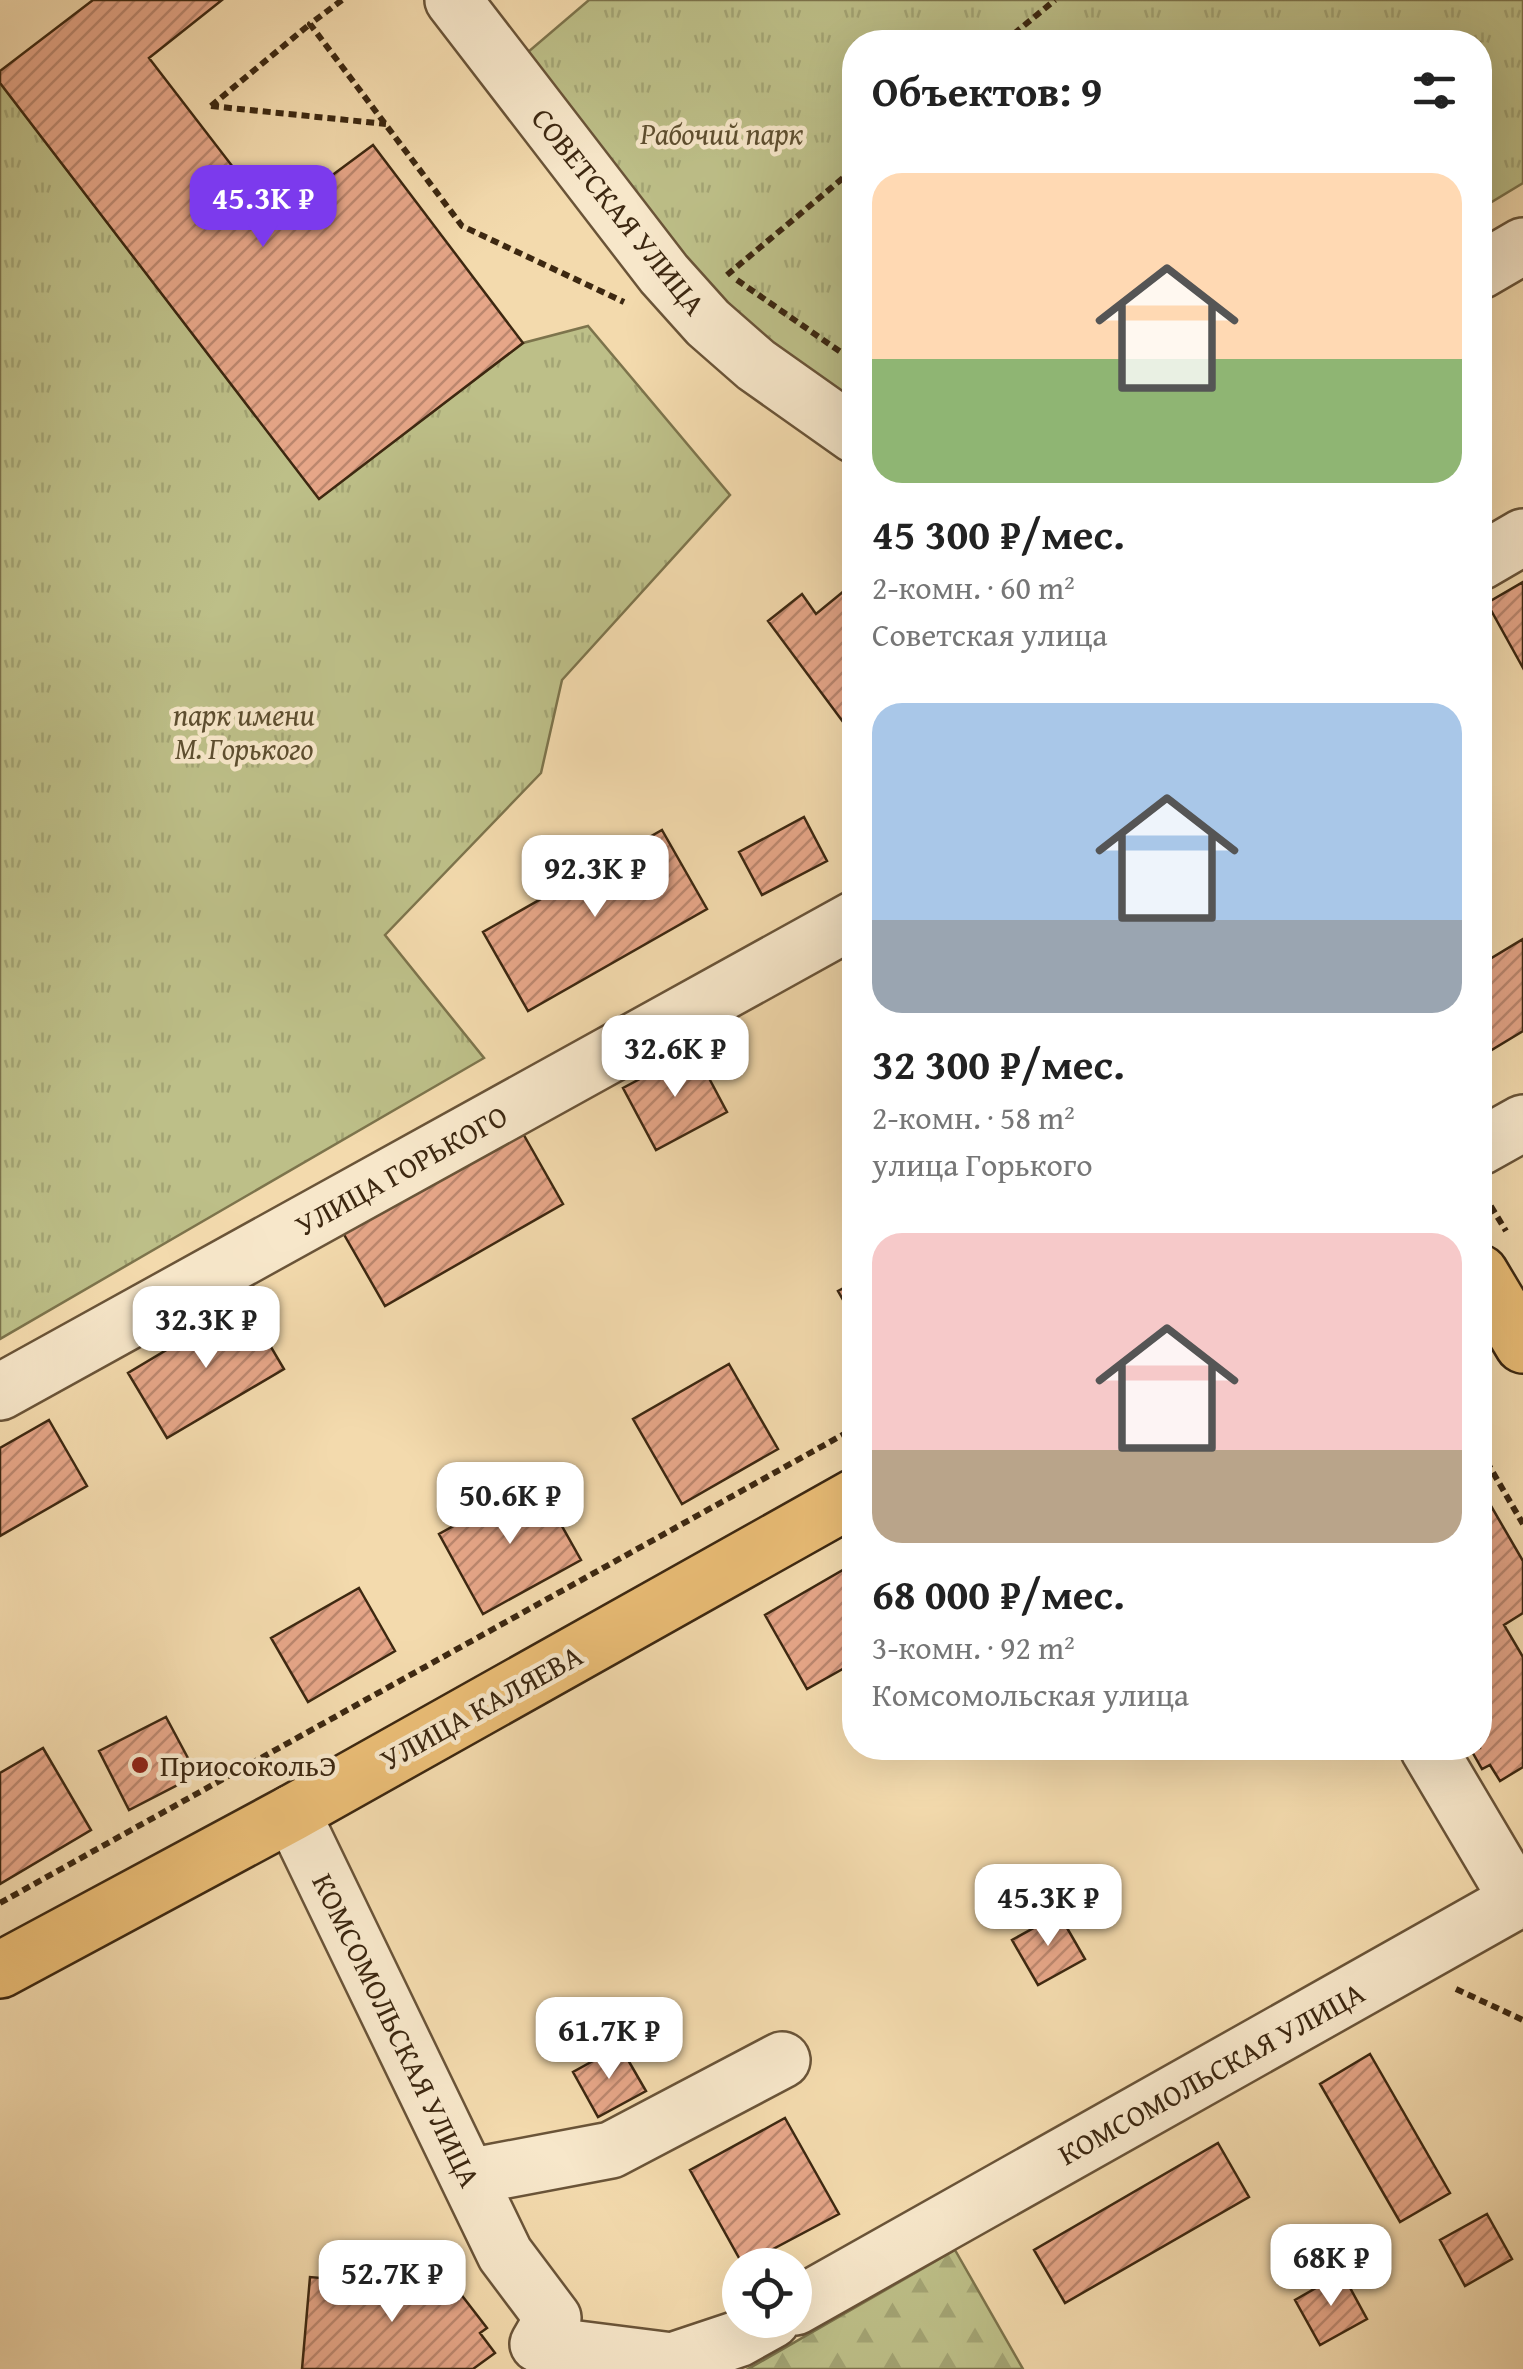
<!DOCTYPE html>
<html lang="ru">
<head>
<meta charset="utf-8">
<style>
  body { margin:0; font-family:"Gentium Book Plus",serif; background:#f2f2f2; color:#222; height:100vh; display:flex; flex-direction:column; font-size:38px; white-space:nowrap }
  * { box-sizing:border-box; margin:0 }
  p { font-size:32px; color:#767676 }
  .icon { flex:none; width:55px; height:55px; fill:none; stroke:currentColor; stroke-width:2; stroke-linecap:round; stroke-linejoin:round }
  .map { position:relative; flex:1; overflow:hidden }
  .panel { position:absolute; left:842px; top:30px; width:650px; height:1730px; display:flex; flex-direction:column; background:#fff; border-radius:40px; box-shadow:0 10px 40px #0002 }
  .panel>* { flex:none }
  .tools { position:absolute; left:722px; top:2248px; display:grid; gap:20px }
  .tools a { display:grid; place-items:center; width:90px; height:90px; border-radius:50%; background:#fff; box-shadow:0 10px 40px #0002; font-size:50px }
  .price { position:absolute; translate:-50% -85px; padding:0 22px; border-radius:20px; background:#fff; color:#222; font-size:32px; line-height:65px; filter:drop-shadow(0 2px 5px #0008) }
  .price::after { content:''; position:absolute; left:50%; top:60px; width:30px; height:22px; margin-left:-15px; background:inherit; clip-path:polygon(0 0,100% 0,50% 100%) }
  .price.current { background:#7c3aed; color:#fff }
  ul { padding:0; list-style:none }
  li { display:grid; align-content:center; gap:20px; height:530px; padding:0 30px }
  li span { display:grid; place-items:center; height:310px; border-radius:30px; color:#555 }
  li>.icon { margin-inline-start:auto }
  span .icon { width:180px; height:180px; fill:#fffc; stroke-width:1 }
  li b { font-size:42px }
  h2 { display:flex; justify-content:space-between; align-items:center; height:120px; padding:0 30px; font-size:42px }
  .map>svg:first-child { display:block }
  .forest { fill:url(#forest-firs); stroke:#7d744c; stroke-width:2.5 }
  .park { fill:url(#park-tufts); stroke:#7d744c; stroke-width:2.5 }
  .building { fill:url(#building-hatch); stroke:#3d2811; stroke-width:2.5 }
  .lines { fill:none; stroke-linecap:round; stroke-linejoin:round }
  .minor-casing { stroke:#6a5438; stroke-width:60 }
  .major-casing { stroke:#3d2811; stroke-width:60 }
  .path { stroke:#3d2811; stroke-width:6; stroke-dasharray:8 5; stroke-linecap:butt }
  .minor { stroke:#f7e7ca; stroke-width:55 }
  .major { stroke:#eabd76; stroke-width:55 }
  .poi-dot { fill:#8f2418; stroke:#f7e7ca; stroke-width:4 }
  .labels { text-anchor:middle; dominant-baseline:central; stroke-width:9; stroke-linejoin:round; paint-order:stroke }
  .park-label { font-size:30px; font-style:italic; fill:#5d4e2f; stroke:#f7e7ca }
  .street-label { font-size:30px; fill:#3d2811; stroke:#f7e7ca }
  .poi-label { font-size:30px; fill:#3d2811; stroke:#f7e7ca; text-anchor:start }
</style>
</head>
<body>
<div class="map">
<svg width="1523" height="2369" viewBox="0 0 1523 2369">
  <defs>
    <pattern id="forest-firs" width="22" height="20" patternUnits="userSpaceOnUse" patternTransform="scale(2.5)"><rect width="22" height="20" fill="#bdbf88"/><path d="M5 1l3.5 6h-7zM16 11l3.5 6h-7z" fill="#a3a474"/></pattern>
    <pattern id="park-tufts" width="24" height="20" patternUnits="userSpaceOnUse" patternTransform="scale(2.5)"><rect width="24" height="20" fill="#bdbf88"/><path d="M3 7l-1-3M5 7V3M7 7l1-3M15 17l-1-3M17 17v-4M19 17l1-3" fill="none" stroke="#a3a474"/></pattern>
    <pattern id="building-hatch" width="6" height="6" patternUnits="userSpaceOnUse" patternTransform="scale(2.5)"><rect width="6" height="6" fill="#e6a688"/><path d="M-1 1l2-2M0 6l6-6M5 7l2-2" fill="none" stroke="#bc876e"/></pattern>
  </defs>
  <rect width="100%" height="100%" fill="#f3daad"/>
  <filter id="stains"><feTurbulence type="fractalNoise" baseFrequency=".002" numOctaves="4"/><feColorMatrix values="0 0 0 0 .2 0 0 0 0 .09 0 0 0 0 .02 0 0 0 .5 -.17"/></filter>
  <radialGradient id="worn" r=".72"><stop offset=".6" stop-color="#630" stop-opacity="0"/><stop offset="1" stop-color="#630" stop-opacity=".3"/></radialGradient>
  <!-- forest -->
  <path class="forest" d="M 955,2250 L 1023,2369 L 748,2369 Z"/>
  <!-- park -->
  <path class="park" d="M 589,0 L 1523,0 L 1523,183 L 1480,209 L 1480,42 L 855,42 L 855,423 L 756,365 L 507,70 Z
    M 0,83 L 319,498 L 523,343 L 588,326 L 730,495 L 562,680 L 541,773 L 385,935 L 484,1058 L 0,1339 Z"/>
  <!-- building -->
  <path class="building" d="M 93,0 L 222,0 L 149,58 L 273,219 L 373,145 L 523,343 L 319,499 L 0,83 L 0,71 Z
    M 855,582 L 855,738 L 768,621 L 802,594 L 816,614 Z
    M 1523,582 L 1523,668 L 1487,603 Z
    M 804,817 L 827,861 L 762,895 L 739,852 Z
    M 662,830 L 707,909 L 528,1011 L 483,932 Z
    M 1523,939 L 1523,1031 L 1480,1057 L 1480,965 Z
    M 694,1050 L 727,1112 L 656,1150 L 623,1088 Z
    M 521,1130 L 563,1204 L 385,1306 L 342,1231 Z
    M 855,1282 L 855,1321 L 838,1291 Z
    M 245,1303 L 284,1369 L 167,1438 L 128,1373 Z
    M 729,1364 L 778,1449 L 682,1504 L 633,1419 Z
    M 49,1420 L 87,1486 L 0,1536 L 0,1448 Z
    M 536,1480 L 581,1560 L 483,1614 L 439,1534 Z
    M 1480,1487 L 1523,1561 L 1523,1613 L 1504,1625 L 1523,1657 L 1523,1767 L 1500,1781 L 1490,1765 L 1482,1769 L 1470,1748 L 1480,1748 Z
    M 855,1563 L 855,1662 L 807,1689 L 765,1615 Z
    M 359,1588 L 395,1651 L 308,1702 L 271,1638 Z
    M 166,1717 L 197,1775 L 129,1810 L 99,1751 Z
    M 43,1748 L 91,1830 L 0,1884 L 0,1773 Z
    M 1059,1914 L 1085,1959 L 1038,1985 L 1012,1940 Z
    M 620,2046 L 646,2091 L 598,2117 L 573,2072 Z
    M 1370,2054 L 1450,2193 L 1400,2222 L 1320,2084 Z
    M 785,2118 L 839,2214 L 743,2265 L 690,2170 Z
    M 1218,2143 L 1249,2197 L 1065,2303 L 1034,2250 Z
    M 1487,2214 L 1512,2259 L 1465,2286 L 1440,2240 Z
    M 422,2261 L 434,2278 L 443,2271 L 487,2328 L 480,2333 L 495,2353 L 473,2369 L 302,2369 L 310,2277 L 391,2284 Z
    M 1342,2273 L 1367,2319 L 1320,2345 L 1295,2300 Z"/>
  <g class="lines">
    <!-- minor casing -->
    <g class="minor-casing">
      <path id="minor" d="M 453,0 L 664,274 L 708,323 L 756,365 L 855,435
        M 1480,271 L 1523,246
        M 1480,562 L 1523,537
        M 1480,1147 L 1523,1123
        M 0,1392 L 855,919
        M 1428,1748 L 1518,1900
        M 292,1813 L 505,2254 L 553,2318 L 538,2344 L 672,2361 L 738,2339 L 772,2320
        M 468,2177 L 611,2150 L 782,2060
        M 795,2307 L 1523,1897"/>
    </g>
    <!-- major casing -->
    <g class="major-casing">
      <path id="major" d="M 1480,1273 L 1523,1345
        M 0,1970 L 292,1813 L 855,1497"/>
    </g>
    <!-- path -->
    <path class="path" d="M 342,0 L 310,24 L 462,226 L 624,302
      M 1004,42 L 1055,0
      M 211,106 L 386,124
      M 211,106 L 310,24
      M 727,275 L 855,168
      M 737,280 L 855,362
      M 1484,1195 L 1506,1231
      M 1480,1450 L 1523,1524
      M 0,1903 L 855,1428
      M 1456,1989 L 1523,2020"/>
    <!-- minor -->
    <use href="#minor" class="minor"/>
    <!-- major -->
    <use href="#major" class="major"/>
  </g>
  <!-- markers -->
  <circle class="poi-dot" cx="140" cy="1765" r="10"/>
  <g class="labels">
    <!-- park labels -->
    <g class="park-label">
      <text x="722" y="133">Рабочий парк</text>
      <text x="244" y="714">парк имени<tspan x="244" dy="34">М. Горького</tspan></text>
    </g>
    <!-- street labels -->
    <g class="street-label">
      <text transform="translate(619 211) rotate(51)">СОВЕТСКАЯ УЛИЦА</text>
      <text transform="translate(401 1170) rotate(-29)">УЛИЦА ГОРЬКОГО</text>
      <text transform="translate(481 1707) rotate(-29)">УЛИЦА КАЛЯЕВА</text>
      <text transform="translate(397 2030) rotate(64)">КОМСОМОЛЬСКАЯ УЛИЦА</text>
      <text transform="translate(1211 2073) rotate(-29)">КОМСОМОЛЬСКАЯ УЛИЦА</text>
    </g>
    <!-- poi labels -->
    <g class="poi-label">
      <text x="160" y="1765">ПриосокольЭ</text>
    </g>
  </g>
  <rect width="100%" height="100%" filter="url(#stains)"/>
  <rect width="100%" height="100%" fill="url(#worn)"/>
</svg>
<div class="tools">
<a><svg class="icon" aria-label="locate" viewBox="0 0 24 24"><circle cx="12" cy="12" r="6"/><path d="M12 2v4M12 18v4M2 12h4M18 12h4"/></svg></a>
</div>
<b class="price current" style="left:263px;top:250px">45.3K ₽</b>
<b class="price" style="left:595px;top:920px">92.3K ₽</b>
<b class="price" style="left:675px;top:1100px">32.6K ₽</b>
<b class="price" style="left:206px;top:1371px">32.3K ₽</b>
<b class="price" style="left:510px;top:1547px">50.6K ₽</b>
<b class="price" style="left:1048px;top:1949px">45.3K ₽</b>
<b class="price" style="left:609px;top:2082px">61.7K ₽</b>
<b class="price" style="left:1331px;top:2309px">68K ₽</b>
<b class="price" style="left:392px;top:2325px">52.7K ₽</b>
<section class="panel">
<h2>Объектов: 9<svg class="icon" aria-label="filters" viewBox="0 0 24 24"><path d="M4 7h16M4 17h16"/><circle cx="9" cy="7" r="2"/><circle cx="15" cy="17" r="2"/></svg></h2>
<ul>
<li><span style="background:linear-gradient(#ffd9b3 60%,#8fb573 0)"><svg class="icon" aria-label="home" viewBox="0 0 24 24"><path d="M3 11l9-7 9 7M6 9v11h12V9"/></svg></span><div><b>45 300 ₽/мес.</b><p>2-комн. · 60 m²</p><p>Советская улица</p></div></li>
<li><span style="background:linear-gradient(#a9c7e8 70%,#9aa5b1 0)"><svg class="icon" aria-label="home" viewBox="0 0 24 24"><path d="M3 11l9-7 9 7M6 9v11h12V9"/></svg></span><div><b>32 300 ₽/мес.</b><p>2-комн. · 58 m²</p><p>улица Горького</p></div></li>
<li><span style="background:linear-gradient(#f6c9c9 70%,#b9a48a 0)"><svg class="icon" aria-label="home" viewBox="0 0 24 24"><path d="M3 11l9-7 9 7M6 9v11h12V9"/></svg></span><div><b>68 000 ₽/мес.</b><p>3-комн. · 92 m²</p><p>Комсомольская улица</p></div></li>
</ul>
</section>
</div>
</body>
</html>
